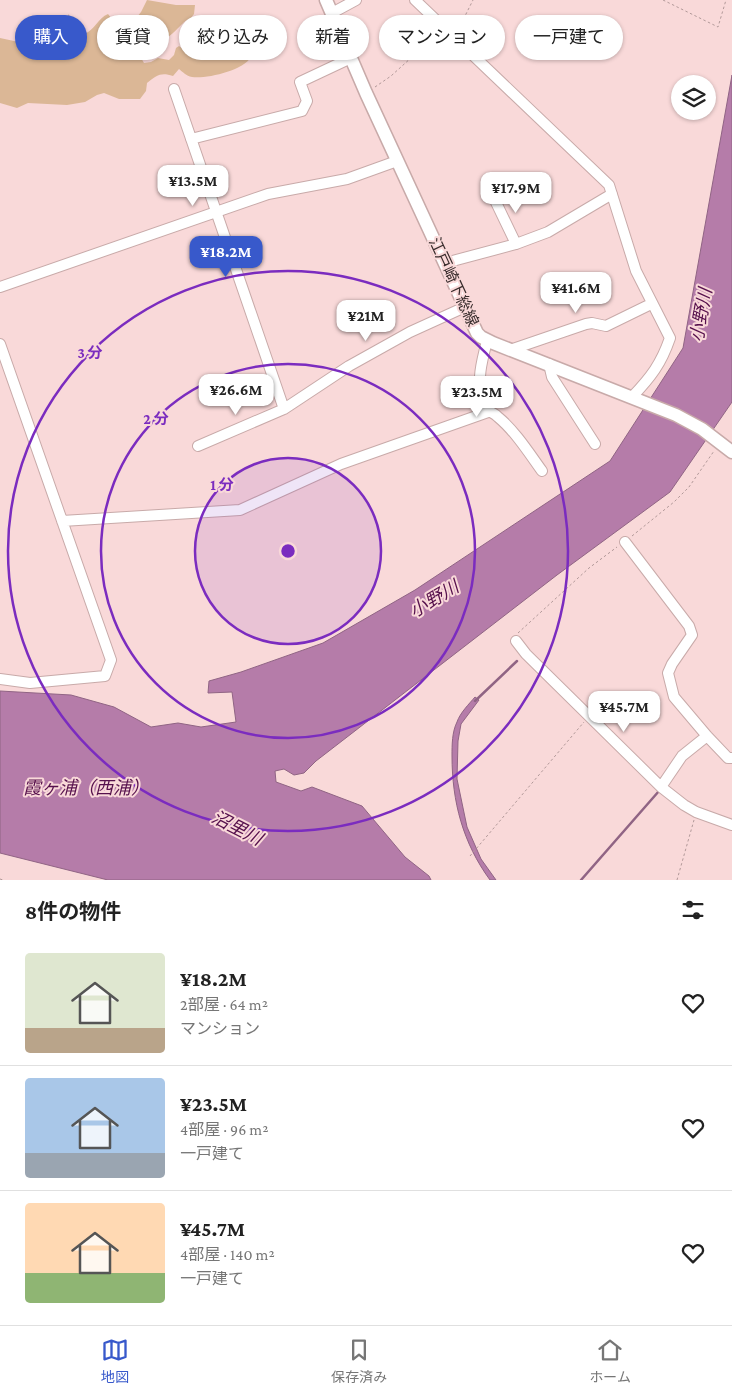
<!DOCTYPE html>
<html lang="ja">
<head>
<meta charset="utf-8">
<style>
  body { margin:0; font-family:"Crimson Pro","Noto Sans JP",serif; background:#f6f6f6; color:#222; height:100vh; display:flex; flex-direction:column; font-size:19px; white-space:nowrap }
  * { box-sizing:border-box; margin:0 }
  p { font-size:16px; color:#767676 }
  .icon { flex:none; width:28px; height:28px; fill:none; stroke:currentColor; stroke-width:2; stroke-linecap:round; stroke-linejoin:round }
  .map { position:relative; height:880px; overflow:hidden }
  .side { display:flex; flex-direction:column; background:#fff; flex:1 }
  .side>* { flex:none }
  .banner { position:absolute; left:15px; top:15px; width:702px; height:45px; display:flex; gap:10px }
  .tools { position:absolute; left:671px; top:75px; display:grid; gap:10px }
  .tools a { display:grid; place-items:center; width:45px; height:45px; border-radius:50%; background:#fff; box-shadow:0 1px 4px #0004; font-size:25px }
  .price { position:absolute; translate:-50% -42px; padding:0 11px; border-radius:10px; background:#fff; color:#222; font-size:16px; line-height:32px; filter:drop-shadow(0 1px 2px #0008) }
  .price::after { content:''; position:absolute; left:50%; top:30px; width:15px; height:11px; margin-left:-8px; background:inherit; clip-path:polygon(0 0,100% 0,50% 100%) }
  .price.selected { background:#3859cb; color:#fff }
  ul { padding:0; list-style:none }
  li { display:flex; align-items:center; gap:15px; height:125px; padding:0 25px }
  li+li { border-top:1px solid #e0e0e0 }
  li span { display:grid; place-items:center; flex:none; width:140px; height:100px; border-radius:5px; color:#555 }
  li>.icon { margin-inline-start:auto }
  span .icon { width:60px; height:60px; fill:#fffc; stroke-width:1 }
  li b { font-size:21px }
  h2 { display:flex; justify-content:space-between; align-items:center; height:60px; padding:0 25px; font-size:21px }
  .tag { padding:0 18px; border-radius:22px; background:#fff; box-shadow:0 1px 4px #0004; font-size:18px; line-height:45px }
  .tag.selected { background:#3859cb; color:#fff }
  .tabs { display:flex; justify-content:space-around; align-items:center; height:70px; border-top:1px solid #e0e0e0; background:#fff; font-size:14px; color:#767676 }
  .tabs a { display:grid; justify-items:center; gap:2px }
  .tabs .selected { color:#3859cb }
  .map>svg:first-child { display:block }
  .green { fill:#dbb796 }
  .water { fill:#b57ca9; stroke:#906484 }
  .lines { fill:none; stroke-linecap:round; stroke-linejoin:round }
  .stream { stroke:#906484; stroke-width:2.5 }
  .minor-casing { stroke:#c8aaa9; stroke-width:12 }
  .major-casing { stroke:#c8aaa9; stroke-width:15 }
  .path { stroke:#b29999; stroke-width:1; stroke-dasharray:2.5 2.5; stroke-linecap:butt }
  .minor { stroke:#fff; stroke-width:10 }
  .major { stroke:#fff; stroke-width:12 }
  .ring { fill:none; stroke:#7b2cbf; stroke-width:2.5 }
  .labels { text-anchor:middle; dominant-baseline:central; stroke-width:4; stroke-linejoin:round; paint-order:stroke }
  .street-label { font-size:16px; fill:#382c2c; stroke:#f9d9d9 }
  .water-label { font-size:18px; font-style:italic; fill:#56104c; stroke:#f9d9d9 }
  .centre { fill:#7b2cbf; stroke:#f9d9d9; stroke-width:2.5 }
  .ring-label { font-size:15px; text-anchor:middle; font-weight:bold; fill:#7b2cbf; stroke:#f9d9d9; stroke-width:4; stroke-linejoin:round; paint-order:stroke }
</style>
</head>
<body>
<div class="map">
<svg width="732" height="880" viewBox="0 0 732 880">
  <rect width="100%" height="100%" fill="#f9d9d9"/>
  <!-- green -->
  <path class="green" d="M 147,0 L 176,5 L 195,5 L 194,14 L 191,18 C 183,21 180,27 173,33 C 163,42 150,48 140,56 L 144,63 L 151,62 L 158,58 L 169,60 L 174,55 L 176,48 L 179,46 C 192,57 234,58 232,35 L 246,30 L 259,33 L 268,32 L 275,27 L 280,34 L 261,41 L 253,46 C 252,49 252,54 251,57 C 243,71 206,79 192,77 C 186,76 183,72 179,69 L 173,76 C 161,72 157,75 147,83 L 146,91 L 140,99 L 119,99 L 104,93 L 97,95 L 85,102 L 67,105 L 28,103 L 17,108 L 0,103 L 0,38 L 56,50 L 64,47 C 64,35 68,25 68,14 C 74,21 77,29 84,34 C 95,30 98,18 108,14 L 112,19 L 119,23 L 137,17 L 141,12 Z"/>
  <!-- water -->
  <path class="water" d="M 732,75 L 732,402 L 670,492 L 557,575 L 316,761 L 304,773 L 294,775 L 284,769 L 275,771 L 276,782 L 301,791 L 312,787 L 362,806 L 405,857 L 429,876 L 431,880 L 108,880 L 0,853 L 0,691 L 71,695 L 114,707 L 151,727 L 178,723 L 201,727 L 236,722 L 232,692 L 208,693 L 209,681 L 241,672 L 323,643 L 415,590 L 610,461 L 683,348 Z
    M 475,697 L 479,700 L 461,724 L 458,741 L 457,779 L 467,827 L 481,859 L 496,880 L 490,880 C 463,843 452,802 452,756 C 452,745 452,732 457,722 C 460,713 469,704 475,697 Z"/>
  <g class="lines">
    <!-- stream -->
    <path class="stream" d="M 475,701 L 517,661
      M 581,880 L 659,791"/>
    <!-- minor casing -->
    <g class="minor-casing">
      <path id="minor" d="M 415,0 L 609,185 L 636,271 L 670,338 C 661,364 651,377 632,397
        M 332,13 L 356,0
        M 174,89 L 284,409
        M 191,139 L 302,111 L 307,101 L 300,82 L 351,58
        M 492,194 L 516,244
        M 445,263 L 516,244 L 548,232 L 612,194
        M 0,287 L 268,194 L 347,179 L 397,161
        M 487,341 C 482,360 476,382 483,401 C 487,414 491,410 498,417 C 515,431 529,453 542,471
        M 0,344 L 111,660 L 105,676 L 30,683 L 0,679
        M 510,350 L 586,324 L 592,323 L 606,326 L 651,304
        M 549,364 L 552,377 L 595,444
        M 198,446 L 284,409 L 349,366 L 410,332 L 465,307
        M 62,521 L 240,510 L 341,464 L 488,412
        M 625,542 L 689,626 L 692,635 L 672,664 L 668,673 L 674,697 L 707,736 L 728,758 L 732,758
        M 516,641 L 526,654 L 661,787 L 684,805 L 696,812 L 732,825
        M 661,787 L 682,756 L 707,736"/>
    </g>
    <!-- major casing -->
    <g class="major-casing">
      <path id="major" d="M 326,0 L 366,93 L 477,333 L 481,337 L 493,343 L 676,415 L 702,429 L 732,452"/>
    </g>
    <!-- path -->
    <path class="path" d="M 663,0 L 718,27 L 726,0
      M 459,28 L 473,0
      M 375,87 L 391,76 L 412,57 L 446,41
      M 632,536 L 674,502 L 689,487 L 714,451
      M 518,633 L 589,568 L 617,547
      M 470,856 L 584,722
      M 0,879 L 3,880
      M 677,880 L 694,820"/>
    <!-- minor -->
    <use href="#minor" class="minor"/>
    <!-- major -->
    <use href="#major" class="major"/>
  </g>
  <!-- distance rings -->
  <circle cx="288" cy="551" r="93" fill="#7b2cbf" fill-opacity=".12"/>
  <g class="ring">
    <circle cx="288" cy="551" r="93"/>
    <circle cx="288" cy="551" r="187"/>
    <circle cx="288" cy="551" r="280"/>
  </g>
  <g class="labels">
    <!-- street labels -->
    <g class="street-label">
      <text transform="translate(454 282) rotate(65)">江戸崎下総線</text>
    </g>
    <!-- water labels -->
    <g class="water-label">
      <text transform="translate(701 315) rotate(-80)">小野川</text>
      <text transform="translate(434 599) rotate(-31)">小野川</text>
      <text x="86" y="788">霞ヶ浦（西浦）</text>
      <text transform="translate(237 828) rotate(27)">沼里川</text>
    </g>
  </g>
  <circle cx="288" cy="551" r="8" class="centre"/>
  <g class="ring-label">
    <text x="90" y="358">3 分</text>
    <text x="156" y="424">2 分</text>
    <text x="222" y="490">1 分</text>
  </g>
</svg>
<div class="tools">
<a><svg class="icon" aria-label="layers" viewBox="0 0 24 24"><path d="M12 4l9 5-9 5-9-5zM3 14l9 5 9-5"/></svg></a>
</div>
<b class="price" style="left:193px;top:207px">¥13.5M</b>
<b class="price" style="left:516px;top:214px">¥17.9M</b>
<b class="price selected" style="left:226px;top:278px">¥18.2M</b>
<b class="price" style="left:576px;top:314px">¥41.6M</b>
<b class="price" style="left:366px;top:342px">¥21M</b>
<b class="price" style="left:236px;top:416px">¥26.6M</b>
<b class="price" style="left:477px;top:418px">¥23.5M</b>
<b class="price" style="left:624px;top:733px">¥45.7M</b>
<div class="banner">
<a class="tag selected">購入</a>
<a class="tag">賃貸</a>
<a class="tag">絞り込み</a>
<a class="tag">新着</a>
<a class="tag">マンション</a>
<a class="tag">一戸建て</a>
</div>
</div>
<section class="side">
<h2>8件の物件<svg class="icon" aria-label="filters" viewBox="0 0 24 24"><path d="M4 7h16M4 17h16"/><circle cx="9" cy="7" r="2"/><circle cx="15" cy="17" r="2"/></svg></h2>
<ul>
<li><span style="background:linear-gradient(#dfe7d0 75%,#b9a48a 0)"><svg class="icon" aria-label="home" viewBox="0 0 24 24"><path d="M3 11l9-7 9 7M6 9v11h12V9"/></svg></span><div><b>¥18.2M</b><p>2部屋 · 64 m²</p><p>マンション</p></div><svg class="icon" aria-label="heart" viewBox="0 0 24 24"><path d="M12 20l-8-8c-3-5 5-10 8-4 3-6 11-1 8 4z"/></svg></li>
<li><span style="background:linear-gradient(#a9c7e8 75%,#9aa5b1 0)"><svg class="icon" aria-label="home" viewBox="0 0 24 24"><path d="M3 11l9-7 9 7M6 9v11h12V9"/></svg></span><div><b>¥23.5M</b><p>4部屋 · 96 m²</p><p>一戸建て</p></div><svg class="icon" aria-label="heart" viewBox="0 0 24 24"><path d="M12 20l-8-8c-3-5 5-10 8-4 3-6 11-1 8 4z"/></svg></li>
<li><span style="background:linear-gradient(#ffd9b3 70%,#8fb573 0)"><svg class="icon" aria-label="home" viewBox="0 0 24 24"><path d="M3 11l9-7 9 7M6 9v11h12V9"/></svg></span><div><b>¥45.7M</b><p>4部屋 · 140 m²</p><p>一戸建て</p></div><svg class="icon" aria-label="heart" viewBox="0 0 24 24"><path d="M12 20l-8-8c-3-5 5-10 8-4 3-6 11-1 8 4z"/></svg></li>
</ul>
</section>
<nav class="tabs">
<a class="selected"><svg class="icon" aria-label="map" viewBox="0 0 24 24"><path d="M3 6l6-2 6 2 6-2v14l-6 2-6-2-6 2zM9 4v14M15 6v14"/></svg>地図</a>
<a><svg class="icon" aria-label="saved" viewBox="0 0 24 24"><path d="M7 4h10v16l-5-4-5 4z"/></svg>保存済み</a>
<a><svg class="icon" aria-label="home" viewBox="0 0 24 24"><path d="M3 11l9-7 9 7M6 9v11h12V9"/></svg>ホーム</a>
</nav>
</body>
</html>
